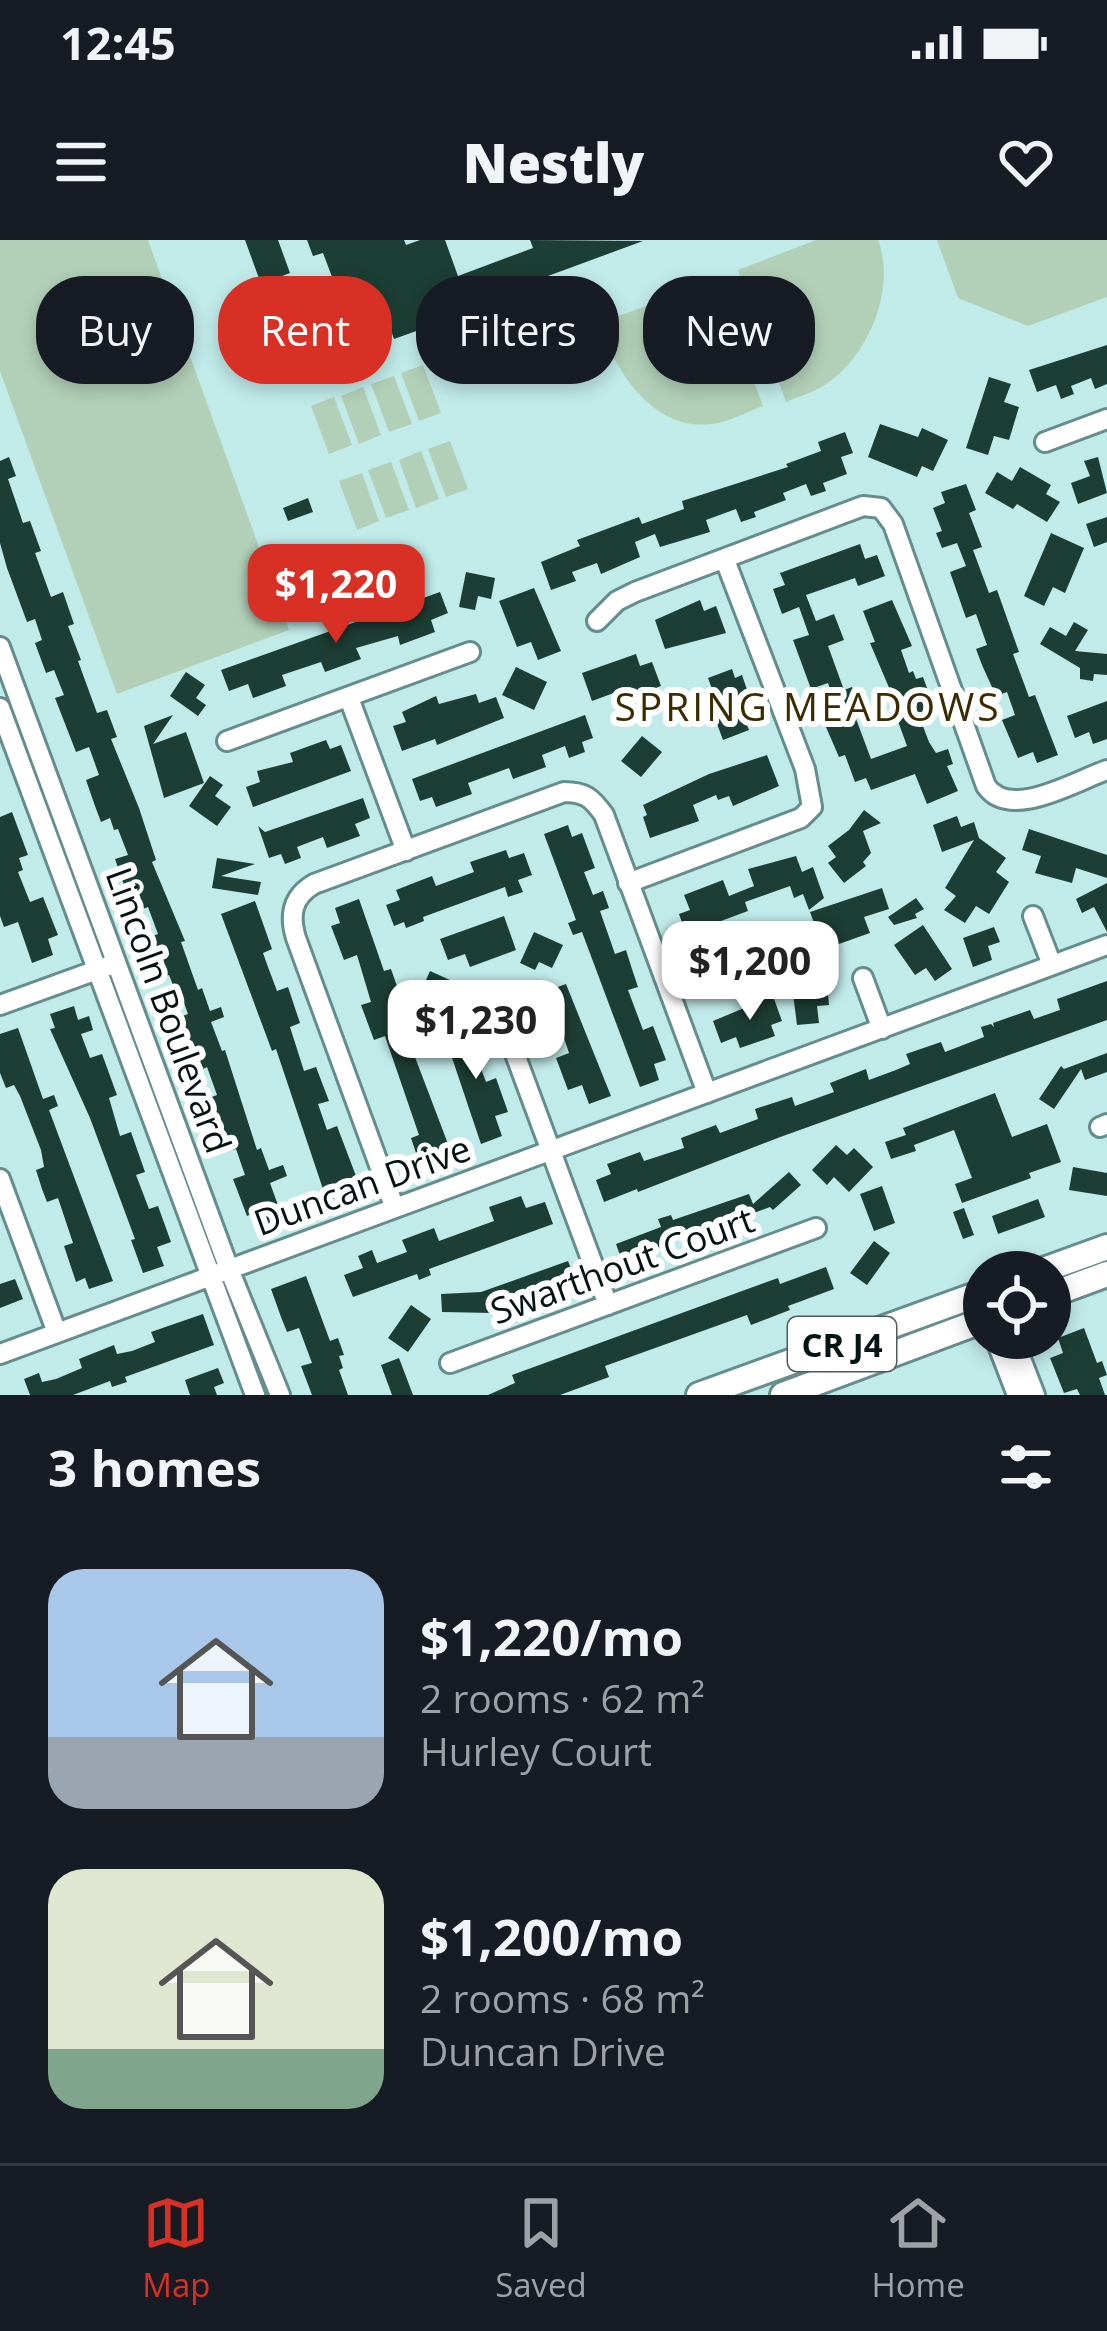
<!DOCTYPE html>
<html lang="en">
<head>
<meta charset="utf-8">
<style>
  body { margin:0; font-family:"Open Sans",sans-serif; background:#242831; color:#f1f3f6; height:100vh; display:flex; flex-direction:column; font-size:45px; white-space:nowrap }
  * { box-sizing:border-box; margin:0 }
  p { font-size:39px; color:#9ea1a6 }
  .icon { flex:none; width:66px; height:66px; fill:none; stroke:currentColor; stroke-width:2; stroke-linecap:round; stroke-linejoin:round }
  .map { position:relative; height:1155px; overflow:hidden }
  .panel { display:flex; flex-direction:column; background:#171b24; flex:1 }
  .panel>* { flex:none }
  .guide { position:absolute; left:36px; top:36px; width:1035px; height:108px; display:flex; gap:24px }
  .fabs { position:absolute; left:963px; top:1011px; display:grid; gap:24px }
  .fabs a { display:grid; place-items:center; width:108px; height:108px; border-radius:50%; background:#171b24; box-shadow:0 6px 18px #0003; font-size:60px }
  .price { position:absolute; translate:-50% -102px; padding:0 27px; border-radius:24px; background:#fff; color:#222; font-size:39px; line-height:78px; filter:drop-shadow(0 3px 6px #0008) }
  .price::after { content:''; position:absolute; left:50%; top:72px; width:36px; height:27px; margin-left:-18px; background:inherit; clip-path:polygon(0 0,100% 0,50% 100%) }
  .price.current { background:#d93025; color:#fff }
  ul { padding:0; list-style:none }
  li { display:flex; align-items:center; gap:36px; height:300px; padding:0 48px }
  li span { display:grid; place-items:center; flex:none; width:336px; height:240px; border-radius:36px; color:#555 }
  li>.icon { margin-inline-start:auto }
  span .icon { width:144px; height:144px; fill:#fffc; stroke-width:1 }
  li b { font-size:51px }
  h2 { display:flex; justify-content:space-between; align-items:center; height:144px; padding:0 48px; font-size:51px }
  .chip { padding:0 42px; border-radius:48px; background:#171b24; box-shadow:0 6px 18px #0003; font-size:42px; line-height:108px }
  .chip.current { background:#d93025; color:#fff }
  .status { display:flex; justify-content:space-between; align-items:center; height:84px; padding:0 60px; background:#171b24; direction:ltr }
  .status svg { height:33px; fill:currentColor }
  header { display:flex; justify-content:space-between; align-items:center; height:156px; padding:0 48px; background:#171b24; font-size:54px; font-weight:800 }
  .tabs { display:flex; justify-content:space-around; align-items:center; height:168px; border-top:3px solid #363941; background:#171b24; font-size:33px; color:#9ea1a6 }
  .tabs a { display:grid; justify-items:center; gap:6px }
  .tabs .current { color:#d93025 }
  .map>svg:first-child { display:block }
  .green { fill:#b2d0b8 }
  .building { fill:#1d3e34 }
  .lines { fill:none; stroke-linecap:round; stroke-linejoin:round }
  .minor-casing { stroke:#658d8b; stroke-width:24 }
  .major-casing { stroke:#658d8b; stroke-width:30 }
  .minor { stroke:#fff; stroke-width:18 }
  .major { stroke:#fff; stroke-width:24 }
  .labels { text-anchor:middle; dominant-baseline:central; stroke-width:12; stroke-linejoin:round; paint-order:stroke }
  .shield { fill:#fff; stroke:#4f5a5a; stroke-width:3 }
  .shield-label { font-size:33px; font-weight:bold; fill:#041313 }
  .street-label { font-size:36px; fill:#041313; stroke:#fff }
  .neighbourhood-label { font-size:39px; letter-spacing:3px; fill:#3a2b01; stroke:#fff }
</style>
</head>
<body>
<div class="status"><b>12:45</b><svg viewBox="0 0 49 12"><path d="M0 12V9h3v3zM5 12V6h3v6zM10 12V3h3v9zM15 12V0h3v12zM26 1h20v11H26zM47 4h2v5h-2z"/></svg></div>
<header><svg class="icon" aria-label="menu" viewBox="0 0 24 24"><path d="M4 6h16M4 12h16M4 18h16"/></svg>Nestly<svg class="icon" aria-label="heart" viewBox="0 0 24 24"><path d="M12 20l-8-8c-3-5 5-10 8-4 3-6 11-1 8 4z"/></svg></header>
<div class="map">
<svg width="1107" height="1155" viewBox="0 0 1107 1155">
  <rect width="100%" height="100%" fill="#c1ebe9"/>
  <!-- green -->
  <path class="green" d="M 0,0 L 148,0 L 289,390 L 117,454 L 0,131 Z
    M 816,0 L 878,0 C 896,47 870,113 829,142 C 818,151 800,156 786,162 L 738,30 Z
    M 937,0 L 1107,0 L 1107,57 L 1028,86 L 958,58 Z
    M 715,41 L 763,166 C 749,171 733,180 718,183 C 656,196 616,133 599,83 Z
    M 423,125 L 441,173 L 419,181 L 401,133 Z
    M 394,136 L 412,184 L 389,192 L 371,144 Z
    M 363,147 L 381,195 L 359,204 L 341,156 Z
    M 334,157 L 352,205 L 329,214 L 311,166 Z
    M 450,201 L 468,249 L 446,257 L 428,209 Z
    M 421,211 L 439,259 L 416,268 L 399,220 Z
    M 391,222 L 409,270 L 386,278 L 368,230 Z
    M 362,233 L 379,281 L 357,290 L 339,241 Z"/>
  <!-- building -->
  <path class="building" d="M 245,0 L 278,0 L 290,33 L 261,44 Z
    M 307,0 L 404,0 L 406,5 L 420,0 L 445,0 L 458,36 L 533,8 L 530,0 L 643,1 L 431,79 L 433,85 L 394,99 L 381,62 L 309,89 L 300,64 L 337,50 L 323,13 L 313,16 Z
    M 1107,105 L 1107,144 L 1095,149 L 1091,138 L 1071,146 L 1074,154 L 1061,159 L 1056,145 L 1037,152 L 1029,130 Z
    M 989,137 L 1011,144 L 1004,162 L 1019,167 L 1009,200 L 994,196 L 988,215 L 966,208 Z
    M 880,184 L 918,197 L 922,188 L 948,200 L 933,231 L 922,226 L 917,237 L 868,217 Z
    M 845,192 L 853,213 L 841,217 L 847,234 L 823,243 L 826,251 L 811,256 L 806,244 L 783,253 L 786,260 L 754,272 L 756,277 L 741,282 L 736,269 L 706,280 L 710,292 L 660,307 L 655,294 L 635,302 L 640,317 L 601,334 L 597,323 L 572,332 L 576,341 L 551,350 L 541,322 L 580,306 L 577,300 L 639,277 L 642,284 L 684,269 L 682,261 L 788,227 L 786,224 L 821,211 L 818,202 Z
    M 9,217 L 16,236 L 8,239 L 23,283 L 30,281 L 41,311 L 35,313 L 51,357 L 63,352 L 74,384 L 68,386 L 81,420 L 78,421 L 97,473 L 107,470 L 117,497 L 111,499 L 139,568 L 156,620 L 152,622 L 185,701 L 181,702 L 198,750 L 202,748 L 210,771 L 221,767 L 224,777 L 211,782 L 222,811 L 225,810 L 257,910 L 261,908 L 269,930 L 283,925 L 287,936 L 270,943 L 283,979 L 261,987 L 256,972 L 247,976 L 233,939 L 245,935 L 236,909 L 233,910 L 227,895 L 218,899 L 204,860 L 217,855 L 207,827 L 203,829 L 199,817 L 190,821 L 174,779 L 188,774 L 179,749 L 175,750 L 169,735 L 159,739 L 144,699 L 158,694 L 148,667 L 143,669 L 139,658 L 130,661 L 124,645 L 115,619 L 128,615 L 118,589 L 114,590 L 110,578 L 101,582 L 95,566 L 86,540 L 99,535 L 89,507 L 76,512 L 55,458 L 64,455 L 54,430 L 46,433 L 35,403 L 42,400 L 35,379 L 27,382 L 7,328 L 0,303 L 0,221 Z
    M 1098,217 L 1107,253 L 1078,264 L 1071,243 L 1090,236 L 1084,221 Z
    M 1020,227 L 1051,245 L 1046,254 L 1060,262 L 1047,282 L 1017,264 L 1013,269 L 985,253 L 997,232 L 1012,241 Z
    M 966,244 L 976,270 L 969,273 L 982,307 L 973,310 L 989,353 L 997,350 L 1019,412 L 1013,414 L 1029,457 L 1035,455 L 1058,515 L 1037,523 L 1033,512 L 1018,518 L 1002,480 L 1015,475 L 1007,452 L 996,456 L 982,425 L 976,409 L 987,405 L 976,374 L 966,378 L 950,332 L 966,326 L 957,303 L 942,308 L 936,293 L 942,291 L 933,268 L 945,263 L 941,252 Z
    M 308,258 L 313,272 L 288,281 L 283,268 Z
    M 1107,277 L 1107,302 L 1094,307 L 1086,284 Z
    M 1051,293 L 1084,308 L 1065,353 L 1053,347 L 1044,366 L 1024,356 Z
    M 860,304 L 865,319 L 877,315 L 885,336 L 858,346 L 855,338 L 806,355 L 816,381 L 834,374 L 844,400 L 828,406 L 844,450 L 852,447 L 862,474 L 855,476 L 871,519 L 907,506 L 895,473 L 899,471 L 870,403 L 875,402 L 863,371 L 892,360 L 912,406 L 901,410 L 909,433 L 913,431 L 916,439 L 923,437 L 937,475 L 921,481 L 929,502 L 936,513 L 948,509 L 953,524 L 947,526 L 958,551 L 927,564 L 915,534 L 871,550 L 866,538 L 855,542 L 845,515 L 839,517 L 819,471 L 835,465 L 828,443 L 811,449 L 793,400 L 809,395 L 799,367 L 782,374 L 773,349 L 785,345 L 780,333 Z
    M 466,332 L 495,338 L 491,359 L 478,356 L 475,370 L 459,367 Z
    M 534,348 L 561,411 L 538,420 L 531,402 L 517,407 L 499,361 Z
    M 440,352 L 448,373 L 431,380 L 435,392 L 400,405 L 398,396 L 356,408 L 361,419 L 325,432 L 321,422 L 282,435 L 286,446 L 253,458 L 248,444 L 229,451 L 221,430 Z
    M 700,360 L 704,371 L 716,366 L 726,393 L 665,409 L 655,380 Z
    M 1074,382 L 1088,390 L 1075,411 L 1107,414 L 1107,435 L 1094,434 L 1093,441 L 1080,439 L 1080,428 L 1040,404 L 1050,387 L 1066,396 Z
    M 636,414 L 640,426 L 652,422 L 661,446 L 634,456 L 630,447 L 592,461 L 582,433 Z
    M 516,427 L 547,442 L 534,470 L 502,455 Z
    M 732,429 L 735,438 L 742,435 L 756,476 L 745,480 L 749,490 L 723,500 L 713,473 L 720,471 L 708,438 Z
    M 186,432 L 205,445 L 196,458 L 206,465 L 198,476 L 170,456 Z
    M 476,454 L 479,463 L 496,457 L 504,478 L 437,505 L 435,499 L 402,511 L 393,486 L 406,482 L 402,472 L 436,456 L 439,464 Z
    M 1107,461 L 1107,499 L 1093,504 L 1089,492 L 1075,498 L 1067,476 Z
    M 173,475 L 153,504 L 186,492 L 204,543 L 164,558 L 144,486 Z
    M 585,475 L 593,498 L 582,502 L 585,512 L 569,518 L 565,506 L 542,515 L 546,527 L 513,539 L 509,528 L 468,543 L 472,554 L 436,567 L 432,557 L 420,561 L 412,539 Z
    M 642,496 L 662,512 L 641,537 L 621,521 Z
    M 326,500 L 330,509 L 341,505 L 351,531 L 253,567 L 246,547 L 260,542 L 257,531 L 293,522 L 290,513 Z
    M 767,515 L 779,546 L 733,566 L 729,556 L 718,560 L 716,555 L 693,565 L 699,581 L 650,598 L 643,577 L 647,575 L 643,565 L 709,534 Z
    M 210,536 L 223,545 L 215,556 L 231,567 L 217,586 L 189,566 Z
    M 363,558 L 370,578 L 355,584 L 360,596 L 327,608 L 323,597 L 297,607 L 301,618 L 285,624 L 281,614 L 269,618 L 258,586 L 265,592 Z
    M 864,570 L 881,583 L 863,591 L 871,613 L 863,622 L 866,626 L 844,643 L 828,623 L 836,617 L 828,606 L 849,590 Z
    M 12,572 L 28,615 L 19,618 L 23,630 L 18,632 L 30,662 L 43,657 L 58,695 L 48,699 L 53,715 L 32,723 L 18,682 L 4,687 L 0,676 L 0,577 Z
    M 957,576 L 961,587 L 974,582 L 979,598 L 1006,618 L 996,632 L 1009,642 L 989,674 L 976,666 L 965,683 L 944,670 L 956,656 L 945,648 L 974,600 L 942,612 L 933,585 Z
    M 568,585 L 572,597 L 582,593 L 595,628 L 584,632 L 593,655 L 603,651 L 609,668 L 600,671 L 615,714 L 626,710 L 631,726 L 638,747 L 628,750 L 643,790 L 653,786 L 666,820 L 654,824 L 659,840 L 640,847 L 582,692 L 573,695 L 568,683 L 576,680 L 544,594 Z
    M 1029,589 L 1107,615 L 1107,638 L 1076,628 L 1072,643 L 1035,633 L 1041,616 L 1022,610 Z
    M 506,610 L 509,618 L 524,613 L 532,635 L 518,640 L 523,652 L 508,657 L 505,647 L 423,677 L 424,681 L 406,688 L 404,682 L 394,686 L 386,665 L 400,660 L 396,650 L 432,636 L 436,646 L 474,632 L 470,622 Z
    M 796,616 L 802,632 L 813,627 L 824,658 L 809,670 L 803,654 L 794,658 L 790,646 L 745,662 L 748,671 L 686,694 L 679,674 L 690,670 L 684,655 L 723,640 L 729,656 L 754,646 L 748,629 Z
    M 217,618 L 255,624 L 221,636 L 261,642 L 258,655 L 212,648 Z
    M 1107,643 L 1107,692 L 1094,667 L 1082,673 L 1076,659 Z
    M 882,648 L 889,669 L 864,677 L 870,693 L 836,705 L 832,695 L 820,699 L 810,672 Z
    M 916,658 L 924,669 L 915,674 L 917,678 L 894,685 L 888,677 Z
    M 359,659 L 384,731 L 391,729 L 404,766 L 399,768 L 410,804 L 453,917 L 431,925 L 426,910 L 416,913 L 411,898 L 419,895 L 385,796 L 374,800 L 361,765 L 371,762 L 357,715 L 344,720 L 331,686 L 340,683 L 335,668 Z
    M 255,661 L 272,709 L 263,713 L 268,727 L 277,751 L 288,747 L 300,783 L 290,787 L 304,831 L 316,827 L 329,861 L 318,864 L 327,890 L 337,886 L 356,936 L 346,940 L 351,952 L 327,961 L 276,809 L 272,811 L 221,674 Z
    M 504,676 L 516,710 L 470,727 L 465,714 L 448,720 L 440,699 Z
    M 923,685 L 952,729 L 935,741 L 926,728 L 915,735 L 894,705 Z
    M 994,687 L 1000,702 L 988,706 L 992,720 L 973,727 L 963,698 Z
    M 534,692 L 563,705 L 552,728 L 539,722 L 535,730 L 520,723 Z
    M 730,702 L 742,735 L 721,743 L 714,723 L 700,728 L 696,715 Z
    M 810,712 L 812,732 L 826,730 L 829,765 L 817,766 L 819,783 L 797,785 L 788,714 Z
    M 430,731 L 461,745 L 455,759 L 446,754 L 439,768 L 418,758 Z
    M 1107,741 L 1107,780 L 783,896 L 638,952 L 637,949 L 604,962 L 596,940 L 611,934 L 607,924 L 640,912 L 644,921 L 684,908 L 681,898 L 716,885 L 720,893 L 758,879 L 755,869 L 792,857 L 795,866 L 834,852 L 830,843 L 866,829 L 869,840 L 896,830 L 910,824 L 906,814 L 941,802 L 945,812 L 984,797 L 981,787 L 991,784 L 994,787 L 993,783 L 1030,770 L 1034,779 L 1060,770 L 1057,759 Z
    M 566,744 L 611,856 L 589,864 L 582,845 L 568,850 L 556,818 L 569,813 L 558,780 L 544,785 L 539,770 L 549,766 L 544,752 Z
    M 773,756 L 782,781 L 771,785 L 775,796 L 740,808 L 736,797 L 721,803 L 713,781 Z
    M 74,766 L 78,780 L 89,776 L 93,790 L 81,794 L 90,818 L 102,814 L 117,855 L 109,858 L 120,896 L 131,892 L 145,932 L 136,935 L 149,969 L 158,966 L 171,1002 L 157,1007 L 164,1026 L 143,1033 L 131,1000 L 135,999 L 90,878 L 50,789 L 55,788 L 50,774 Z
    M 461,781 L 467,796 L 479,792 L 485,806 L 474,810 L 486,842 L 496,838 L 508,872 L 495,876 L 502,896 L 481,904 L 442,788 Z
    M 18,788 L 43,859 L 54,855 L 58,866 L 49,870 L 113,1041 L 89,1049 L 85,1038 L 76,1042 L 64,1006 L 73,1003 L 58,958 L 47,962 L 42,949 L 36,930 L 44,927 L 41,910 L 20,856 L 14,845 L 6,848 L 0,833 L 0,794 Z
    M 1107,813 L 1107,832 L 1085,840 L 1081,829 L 1054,869 L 1039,859 L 1061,826 L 1064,829 Z
    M 995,853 L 1012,897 L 1047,884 L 1061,922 L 1029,933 L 1031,938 L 962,963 L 955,944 L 972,938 L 954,890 L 914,905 L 916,911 L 891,919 L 885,902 L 906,895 L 903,888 Z
    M 836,905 L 847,915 L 854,908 L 873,927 L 849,952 L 834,937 L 827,945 L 812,930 Z
    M 1073,927 L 1107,933 L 1107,956 L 1069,950 Z
    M 789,932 L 801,945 L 773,970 L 770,967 L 622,1021 L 616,1004 L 661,987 L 658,979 L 671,975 L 673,980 L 749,954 L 753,964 Z
    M 882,946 L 895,983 L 874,991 L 860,954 Z
    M 521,956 L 526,968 L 545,962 L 553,984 L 429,1029 L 431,1035 L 419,1040 L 417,1034 L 353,1057 L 344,1035 L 363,1028 L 358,1016 L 372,1010 L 377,1023 L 407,1012 L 402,1000 L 434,988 L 439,1001 L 494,981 L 489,967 Z
    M 1038,959 L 1045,977 L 998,994 L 992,976 Z
    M 964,968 L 974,995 L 963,999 L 953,972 Z
    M 874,1001 L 890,1013 L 867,1045 L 850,1033 Z
    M 568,1021 L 575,1039 L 528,1056 L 530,1059 L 493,1073 L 442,1072 L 441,1054 L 481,1052 Z
    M 826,1027 L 834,1049 L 788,1066 L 790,1070 L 751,1085 L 747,1075 L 605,1126 L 609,1137 L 560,1155 L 488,1155 L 515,1143 L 512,1135 L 778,1038 L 780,1044 Z
    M 306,1036 L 330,1101 L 338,1098 L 344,1115 L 339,1116 L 343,1128 L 339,1130 L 348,1155 L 312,1155 L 301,1126 L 312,1123 L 299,1088 L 287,1092 L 281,1077 L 271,1049 Z
    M 15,1039 L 23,1059 L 0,1068 L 0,1044 Z
    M 411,1065 L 431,1079 L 408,1112 L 388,1098 Z
    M 203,1074 L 214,1105 L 125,1137 L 127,1142 L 112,1147 L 110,1141 L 73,1155 L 30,1155 L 24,1139 L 39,1133 L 42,1142 L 56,1139 L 82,1128 L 79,1119 L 114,1105 L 117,1114 L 132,1111 L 155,1102 L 151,1092 Z
    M 1084,1088 L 1097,1123 L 1102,1121 L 1107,1135 L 1099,1138 L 1105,1155 L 1080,1155 L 1077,1149 L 1064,1153 L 1050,1118 L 1063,1113 L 1058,1098 Z
    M 399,1118 L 413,1155 L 392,1155 L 381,1125 Z
    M 218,1128 L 224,1143 L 214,1147 L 217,1155 L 190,1155 L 185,1140 Z"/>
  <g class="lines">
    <!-- minor casing -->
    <g class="minor-casing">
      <path id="minor" d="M 1045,202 L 1107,179
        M 597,381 L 617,361 L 635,352 L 863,266 L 881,268 L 893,284 L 986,546 C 1010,581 1075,541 1107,530
        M 0,407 L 229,1029 L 280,1155
        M 349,458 L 406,611
        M 0,468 L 255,1155
        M 227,501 L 470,412
        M 628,643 L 801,578 L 812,567 L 805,529 L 725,320
        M 1033,676 L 1052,725
        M 863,738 L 882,789
        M 495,760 L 608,1065
        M 0,765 L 108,726
        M 1100,887 L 1107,884
        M 0,939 L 57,1093
        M 394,966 L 296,698 C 289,675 292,657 314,644 L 564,552 C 585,552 592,558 604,575 L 707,853
        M 995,1098 L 1017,1155
        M 1013,1098 L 1035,1155
        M 0,1114 L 1107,705
        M 450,1123 L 816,988"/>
    </g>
    <!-- major casing -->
    <g class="major-casing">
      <path id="major" d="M 1038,1032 L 1107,1007
        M 1050,1055 L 1107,1034
        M 699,1155 L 984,1052
        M 783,1155 L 984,1080"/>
    </g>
    <!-- minor -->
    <use href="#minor" class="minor"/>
    <!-- major -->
    <use href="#major" class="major"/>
  </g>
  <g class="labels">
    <!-- shield labels -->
    <rect class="shield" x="788" y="1077" width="108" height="54" rx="9"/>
    <g class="shield-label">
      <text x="842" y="1104">CR J4</text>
    </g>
    <!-- street labels -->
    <g class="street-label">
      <text transform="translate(169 770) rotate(70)">Lincoln Boulevard</text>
      <text transform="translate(362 945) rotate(-20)">Duncan Drive</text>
      <text transform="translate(622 1025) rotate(-20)">Swarthout Court</text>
    </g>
    <!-- neighbourhood labels -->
    <g class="neighbourhood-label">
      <text x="808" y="465">SPRING MEADOWS</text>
    </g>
  </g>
</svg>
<div class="fabs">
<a><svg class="icon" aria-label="locate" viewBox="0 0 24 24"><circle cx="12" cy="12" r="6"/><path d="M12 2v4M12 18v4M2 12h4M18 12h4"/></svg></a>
</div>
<b class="price current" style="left:336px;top:406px">$1,220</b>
<b class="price" style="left:750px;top:783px">$1,200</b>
<b class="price" style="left:476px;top:842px">$1,230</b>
<div class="guide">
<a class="chip">Buy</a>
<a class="chip current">Rent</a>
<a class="chip">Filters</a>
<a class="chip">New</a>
</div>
</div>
<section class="panel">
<h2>3 homes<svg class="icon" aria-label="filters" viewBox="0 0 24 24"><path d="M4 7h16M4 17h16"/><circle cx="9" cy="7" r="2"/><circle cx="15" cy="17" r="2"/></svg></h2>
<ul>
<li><span style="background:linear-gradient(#a9c7e8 70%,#9aa5b1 0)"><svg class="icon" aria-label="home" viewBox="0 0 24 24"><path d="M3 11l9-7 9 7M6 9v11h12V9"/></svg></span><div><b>$1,220/mo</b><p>2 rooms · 62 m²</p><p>Hurley Court</p></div></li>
<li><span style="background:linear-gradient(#dfe7d0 75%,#7fa58c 0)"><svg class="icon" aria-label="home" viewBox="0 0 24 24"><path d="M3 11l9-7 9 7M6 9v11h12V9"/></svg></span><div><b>$1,200/mo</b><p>2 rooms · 68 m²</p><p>Duncan Drive</p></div></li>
</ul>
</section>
<nav class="tabs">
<a class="current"><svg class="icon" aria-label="map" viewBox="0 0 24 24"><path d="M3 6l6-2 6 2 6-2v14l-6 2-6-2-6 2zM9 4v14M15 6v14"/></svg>Map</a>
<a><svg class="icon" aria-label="saved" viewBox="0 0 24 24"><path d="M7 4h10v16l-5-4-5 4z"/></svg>Saved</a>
<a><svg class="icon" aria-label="home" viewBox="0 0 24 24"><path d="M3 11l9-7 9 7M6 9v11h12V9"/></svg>Home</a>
</nav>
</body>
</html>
